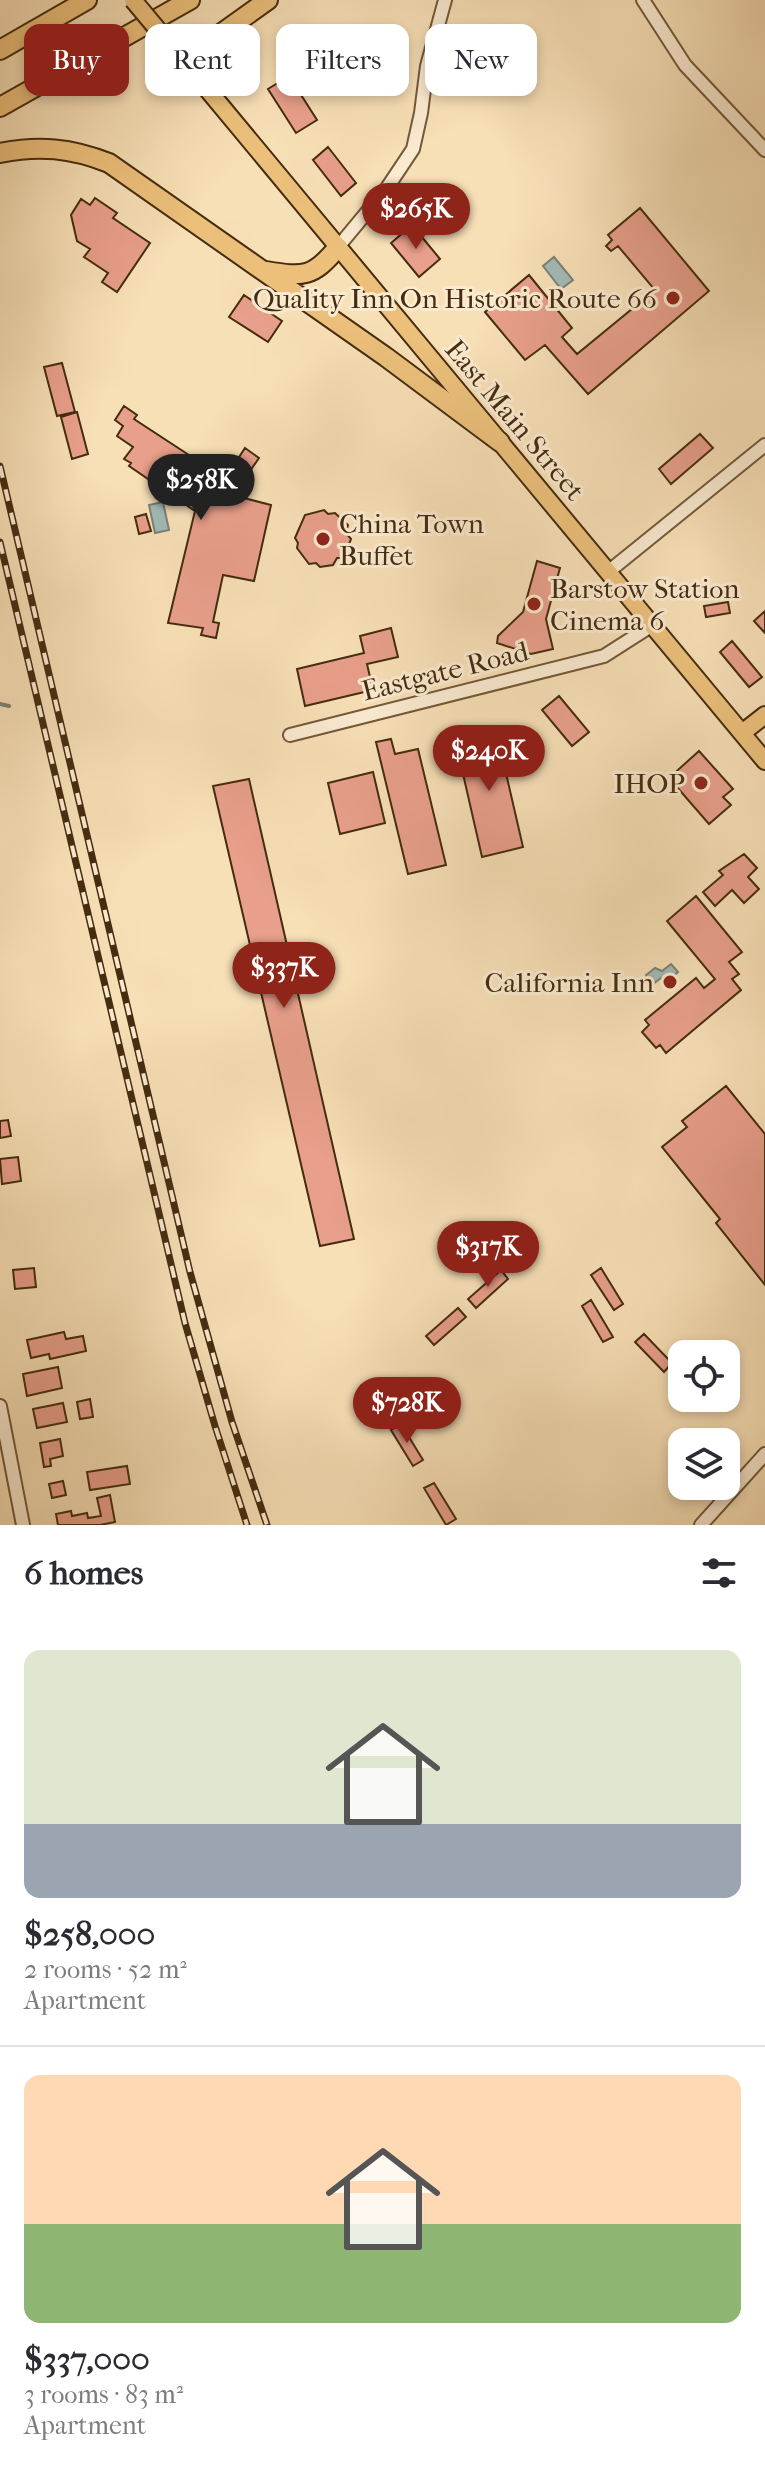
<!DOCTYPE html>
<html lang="en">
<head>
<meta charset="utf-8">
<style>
  body { margin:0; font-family:"IM FELL French Canon",serif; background:#f7f7f7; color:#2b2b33; height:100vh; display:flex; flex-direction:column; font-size:30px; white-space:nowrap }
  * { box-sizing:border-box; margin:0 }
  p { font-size:26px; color:#7c7c81 }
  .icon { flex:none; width:44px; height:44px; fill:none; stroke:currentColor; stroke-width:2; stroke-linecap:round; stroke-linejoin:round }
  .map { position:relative; height:1525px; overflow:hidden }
  .details { display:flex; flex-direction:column; background:#fff; flex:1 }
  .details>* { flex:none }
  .top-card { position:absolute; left:24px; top:24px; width:718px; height:72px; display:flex; gap:16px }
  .controls { position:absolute; left:668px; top:1340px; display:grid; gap:16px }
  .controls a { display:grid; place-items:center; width:72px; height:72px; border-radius:16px; background:#fff; box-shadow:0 4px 12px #0003; font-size:40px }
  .price { position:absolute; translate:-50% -68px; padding:0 18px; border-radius:28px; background:#8f2418; color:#fff; font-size:26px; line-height:52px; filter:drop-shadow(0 2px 4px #0008) }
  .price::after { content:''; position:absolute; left:50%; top:48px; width:24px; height:18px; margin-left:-12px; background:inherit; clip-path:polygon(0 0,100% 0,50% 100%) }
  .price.selected { background:#222; color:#fff }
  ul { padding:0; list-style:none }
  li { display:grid; align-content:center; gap:16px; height:424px; padding:0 24px }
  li+li { border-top:2px solid #e1e1e2 }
  li span { display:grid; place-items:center; height:248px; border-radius:16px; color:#555 }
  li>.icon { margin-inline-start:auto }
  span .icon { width:144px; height:144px; fill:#fffc; stroke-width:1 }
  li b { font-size:34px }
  h2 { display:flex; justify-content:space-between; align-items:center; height:96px; padding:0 24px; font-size:34px }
  .chip { padding:0 28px; border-radius:16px; background:#fff; box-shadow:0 4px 12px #0003; font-size:28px; line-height:72px }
  .chip.selected { background:#8f2418; color:#fff }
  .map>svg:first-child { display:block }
  .water { fill:#a1bab7; stroke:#7c8174; stroke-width:2 }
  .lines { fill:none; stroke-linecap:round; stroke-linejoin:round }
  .stream { stroke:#7c8174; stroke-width:4 }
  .building { fill:#e89f8b; stroke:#452c0f; stroke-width:2 }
  .minor-casing { stroke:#725939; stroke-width:16 }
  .major-casing { stroke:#452c0f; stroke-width:20 }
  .highway-casing { stroke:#452c0f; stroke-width:22 }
  .minor { stroke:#faead0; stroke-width:12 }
  .major { stroke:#ecc07b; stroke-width:16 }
  .highway { stroke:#ecc07b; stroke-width:18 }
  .rail-casing { stroke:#452c0f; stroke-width:7 }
  .rail { stroke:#faead0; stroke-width:4; stroke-dasharray:12; stroke-linecap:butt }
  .major-bridge-casing { stroke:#452c0f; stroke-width:20; stroke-linecap:butt }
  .major-bridge { stroke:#ecc07b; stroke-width:16 }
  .poi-dot { fill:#8f2418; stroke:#faead0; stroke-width:3 }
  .labels { text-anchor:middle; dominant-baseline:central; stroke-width:6; stroke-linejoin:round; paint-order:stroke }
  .poi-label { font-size:28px; fill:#452c0f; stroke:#faead0; text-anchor:end }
  .street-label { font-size:28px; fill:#452c0f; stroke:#faead0 }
</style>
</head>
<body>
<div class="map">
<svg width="765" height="1525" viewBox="0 0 765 1525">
  <rect width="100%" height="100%" fill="#f7dfb6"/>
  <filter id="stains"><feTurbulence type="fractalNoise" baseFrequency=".0025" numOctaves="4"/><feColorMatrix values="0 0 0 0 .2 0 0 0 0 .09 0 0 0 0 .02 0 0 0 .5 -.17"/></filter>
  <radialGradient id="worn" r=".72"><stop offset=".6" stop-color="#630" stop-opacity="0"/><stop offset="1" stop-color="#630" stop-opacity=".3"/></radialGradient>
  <!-- water -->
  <path class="water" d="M 554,257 L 573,280 L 561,289 L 543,266 Z
    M 163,502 L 169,530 L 155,533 L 149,505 Z
    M 671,964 L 678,972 L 666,983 L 661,978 L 653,984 L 648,981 L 646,975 L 655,968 L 662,971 Z"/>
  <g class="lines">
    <!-- stream -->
    <path class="stream" d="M 0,704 L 9,706"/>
  </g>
  <!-- building -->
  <path class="building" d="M 289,76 L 317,120 L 296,133 L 268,89 Z
    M 328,147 L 356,183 L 341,196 L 313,160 Z
    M 95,198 L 117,213 L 113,218 L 150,243 L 117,292 L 102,282 L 108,273 L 84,257 L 90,249 L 77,241 L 71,215 L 81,199 L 90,205 Z
    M 640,208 L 709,291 L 588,394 L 545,345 L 525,360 L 485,312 L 529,275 L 572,328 L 562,337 L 577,354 L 655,290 L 618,246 L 611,251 L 606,246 L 612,240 L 608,235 Z
    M 412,225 L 440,259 L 419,277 L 391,243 Z
    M 244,295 L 282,321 L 268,342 L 229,317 Z
    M 62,363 L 75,412 L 57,416 L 44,367 Z
    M 124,406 L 137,415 L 134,419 L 221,476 L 227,469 L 245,482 L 238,491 L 240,497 L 271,505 L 254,581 L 223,575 L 213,622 L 219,623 L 216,638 L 201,635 L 203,628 L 168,623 L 195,511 L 129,466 L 131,463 L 124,459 L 133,447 L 117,436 L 123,426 L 115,420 Z
    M 77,412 L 88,454 L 72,459 L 61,417 Z
    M 700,434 L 713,448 L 671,484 L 659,469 Z
    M 245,448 L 259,458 L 243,481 L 230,471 Z
    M 324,510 L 328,514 L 335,513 L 348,525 L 346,533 L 351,539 L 344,558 L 337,558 L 333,565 L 320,567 L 316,563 L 309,564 L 297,548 L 298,543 L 295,538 L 305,515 Z
    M 146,514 L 151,531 L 139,534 L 135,517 Z
    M 537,561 L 560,568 L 546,619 L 553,649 L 531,654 L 497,643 L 498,636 L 523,612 Z
    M 728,602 L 730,613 L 706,617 L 704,606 Z
    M 765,611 L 765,633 L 754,621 Z
    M 391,628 L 398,657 L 367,664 L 373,690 L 305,706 L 297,669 L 364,653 L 360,636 Z
    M 732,641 L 762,677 L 749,687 L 720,652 Z
    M 559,696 L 589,732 L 572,746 L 542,710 Z
    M 496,730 L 523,847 L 482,857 L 455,739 Z
    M 391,739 L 395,754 L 418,749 L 446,865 L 408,874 L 376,742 Z
    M 699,751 L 733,789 L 723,797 L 731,805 L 709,824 L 669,778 Z
    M 373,772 L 385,823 L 340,834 L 328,783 Z
    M 249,779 L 354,1239 L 320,1246 L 213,786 Z
    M 744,854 L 757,868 L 748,877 L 759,889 L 744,903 L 732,890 L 715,906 L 703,892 L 723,875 L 719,871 Z
    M 696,896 L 742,952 L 729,962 L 739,974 L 732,979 L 741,990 L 666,1053 L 660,1045 L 656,1048 L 642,1032 L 649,1025 L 645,1020 L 696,978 L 704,988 L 715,979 L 667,921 Z
    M 726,1086 L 765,1134 L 765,1285 L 716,1223 L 720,1219 L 662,1147 L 687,1127 L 682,1121 Z
    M 8,1120 L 11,1136 L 0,1138 L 0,1121 Z
    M 18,1157 L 21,1181 L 2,1184 L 0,1159 Z
    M 34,1268 L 36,1287 L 15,1289 L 13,1270 Z
    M 601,1268 L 623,1304 L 614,1310 L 591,1275 Z
    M 501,1270 L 508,1279 L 476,1308 L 468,1299 Z
    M 591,1300 L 613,1337 L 603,1342 L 582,1306 Z
    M 458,1308 L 466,1317 L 434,1345 L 426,1336 Z
    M 64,1332 L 66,1339 L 83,1336 L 86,1351 L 50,1359 L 49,1354 L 31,1358 L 27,1340 Z
    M 644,1334 L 672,1363 L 664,1372 L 635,1342 Z
    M 58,1367 L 62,1388 L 27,1396 L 23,1374 Z
    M 90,1399 L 93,1417 L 80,1419 L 77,1402 Z
    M 63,1403 L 67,1422 L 37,1428 L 33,1409 Z
    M 401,1424 L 423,1460 L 413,1466 L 391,1430 Z
    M 60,1439 L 63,1456 L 50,1459 L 51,1466 L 44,1467 L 40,1443 Z
    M 127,1466 L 130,1484 L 90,1490 L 87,1472 Z
    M 63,1481 L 66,1495 L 52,1498 L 49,1484 Z
    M 434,1483 L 456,1519 L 446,1525 L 424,1488 Z
    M 110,1495 L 115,1522 L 100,1525 L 58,1525 L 56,1514 L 71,1511 L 72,1516 L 87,1513 L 88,1518 L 101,1516 L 97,1498 Z"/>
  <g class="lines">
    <!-- minor casing -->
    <g class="minor-casing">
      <path id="minor" d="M 643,0 L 685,65 L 765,150
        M 338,247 L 387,188 L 413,149 L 421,113 L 427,66 L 445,0
        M 608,572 L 765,445
        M 290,735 L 604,656 L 651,626
        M 0,1406 L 23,1525
        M 701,1525 L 765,1454"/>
    </g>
    <!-- major casing -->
    <g class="major-casing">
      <path id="major" d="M 178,54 L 765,761
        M 742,733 L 765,715"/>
    </g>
    <!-- highway casing -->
    <g class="highway-casing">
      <path id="highway" d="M 0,50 L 87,0
        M 184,60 L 268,0
        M 0,107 L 190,0
        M 0,153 C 39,145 71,148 109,163 L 386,357 L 500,442
        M 266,271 C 303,277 313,278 338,247"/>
    </g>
    <!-- minor -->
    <use href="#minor" class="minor"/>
    <!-- major -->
    <use href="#major" class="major"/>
    <!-- highway -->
    <use href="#highway" class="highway"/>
    <!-- rail casing -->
    <g class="rail-casing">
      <path id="rail" d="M 0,466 L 190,1272 L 232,1422 L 267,1525
        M 0,542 L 185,1323 L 215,1426 L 247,1525"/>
    </g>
    <!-- rail -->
    <use href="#rail" class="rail"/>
    <!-- major-bridge casing -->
    <g class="major-bridge-casing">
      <path id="major-bridge" d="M 133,0 L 178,54"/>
    </g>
    <!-- major-bridge -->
    <use href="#major-bridge" class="major-bridge"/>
  </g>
  <!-- markers -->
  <g class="poi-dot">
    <circle cx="673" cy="298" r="8"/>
    <circle cx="323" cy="539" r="8"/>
    <circle cx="534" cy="604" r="8"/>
    <circle cx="701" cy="783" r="8"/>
    <circle cx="670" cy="982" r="8"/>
  </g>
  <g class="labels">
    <!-- poi labels -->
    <g class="poi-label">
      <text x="657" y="298">Quality Inn On Historic Route 66</text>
      <text x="339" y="523" text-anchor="start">China Town<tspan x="339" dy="32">Buffet</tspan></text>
      <text x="550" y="588" text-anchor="start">Barstow Station<tspan x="550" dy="32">Cinema 6</tspan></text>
      <text x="685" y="783">IHOP</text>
      <text x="654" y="982">California Inn</text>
    </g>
    <!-- street labels -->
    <g class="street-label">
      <text transform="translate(515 420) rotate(50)">East Main Street</text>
      <text transform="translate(445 671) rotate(-14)">Eastgate Road</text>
    </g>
  </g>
  <rect width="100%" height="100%" filter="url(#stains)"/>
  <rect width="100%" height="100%" fill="url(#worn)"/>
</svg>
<div class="controls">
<a><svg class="icon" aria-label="locate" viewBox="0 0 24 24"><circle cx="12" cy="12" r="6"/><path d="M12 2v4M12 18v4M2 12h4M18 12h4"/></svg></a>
<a><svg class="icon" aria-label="layers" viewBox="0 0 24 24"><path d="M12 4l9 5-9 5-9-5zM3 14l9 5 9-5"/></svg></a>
</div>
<b class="price" style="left:416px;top:251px">$265K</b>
<b class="price selected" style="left:201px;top:522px">$258K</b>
<b class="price" style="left:489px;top:793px">$240K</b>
<b class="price" style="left:284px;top:1010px">$337K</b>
<b class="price" style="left:488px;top:1289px">$317K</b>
<b class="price" style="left:407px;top:1445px">$728K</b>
<div class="top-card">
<a class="chip selected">Buy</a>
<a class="chip">Rent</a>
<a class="chip">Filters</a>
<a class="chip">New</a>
</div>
</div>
<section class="details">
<h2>6 homes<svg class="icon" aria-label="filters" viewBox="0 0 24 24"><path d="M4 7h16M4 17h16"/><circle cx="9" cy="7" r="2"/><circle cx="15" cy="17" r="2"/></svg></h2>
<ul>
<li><span style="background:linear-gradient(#dfe7d0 70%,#9aa5b1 0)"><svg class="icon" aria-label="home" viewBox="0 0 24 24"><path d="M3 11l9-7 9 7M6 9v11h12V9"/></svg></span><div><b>$258,000</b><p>2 rooms · 52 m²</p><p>Apartment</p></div></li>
<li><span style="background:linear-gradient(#ffd9b3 60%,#8fb573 0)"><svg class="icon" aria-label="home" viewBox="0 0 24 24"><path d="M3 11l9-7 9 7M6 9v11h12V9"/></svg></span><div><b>$337,000</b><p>3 rooms · 83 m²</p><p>Apartment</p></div></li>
</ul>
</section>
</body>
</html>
